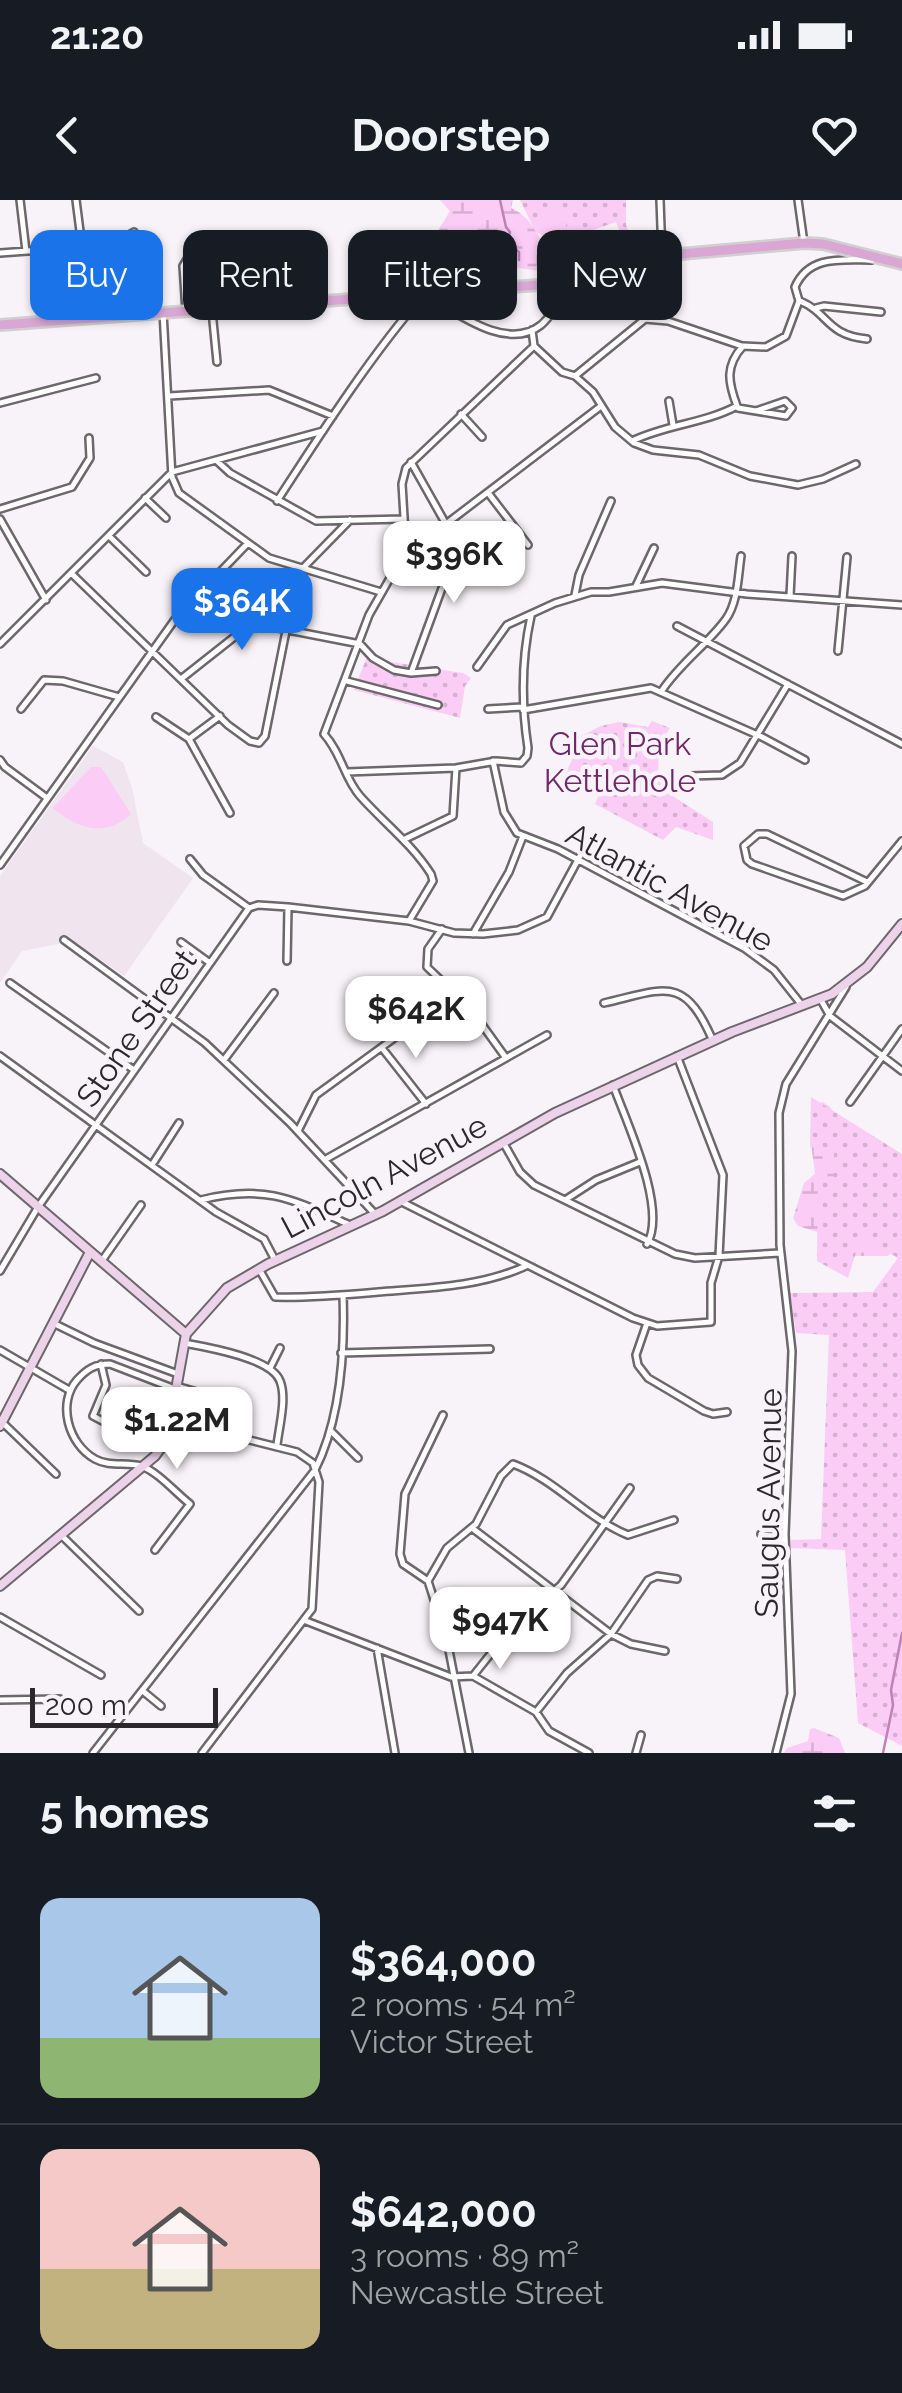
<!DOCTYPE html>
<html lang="en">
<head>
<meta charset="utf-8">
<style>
  body { margin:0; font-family:Raleway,sans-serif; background:#20242c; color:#f1f3f6; height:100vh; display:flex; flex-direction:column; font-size:38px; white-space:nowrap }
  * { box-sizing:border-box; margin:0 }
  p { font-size:32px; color:#9ea1a6 }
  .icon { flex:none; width:55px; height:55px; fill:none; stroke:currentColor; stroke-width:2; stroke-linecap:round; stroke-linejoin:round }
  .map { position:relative; height:1553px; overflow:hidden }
  .side { display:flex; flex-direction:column; background:#171b24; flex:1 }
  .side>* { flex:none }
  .top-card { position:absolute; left:30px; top:30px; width:842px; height:90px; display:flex; gap:20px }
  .scale { position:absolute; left:30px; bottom:25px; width:188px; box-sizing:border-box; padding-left:10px; border:5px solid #2a282a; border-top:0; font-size:28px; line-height:35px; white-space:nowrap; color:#2a282a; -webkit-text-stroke:8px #f8f3f8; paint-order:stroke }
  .price { position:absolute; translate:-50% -85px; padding:0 22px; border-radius:20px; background:#fff; color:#222; font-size:32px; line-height:65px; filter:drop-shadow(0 2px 5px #0008) }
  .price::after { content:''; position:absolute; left:50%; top:60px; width:30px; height:22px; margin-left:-15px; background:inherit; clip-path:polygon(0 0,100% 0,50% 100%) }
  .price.current { background:#1a73e8; color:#fff }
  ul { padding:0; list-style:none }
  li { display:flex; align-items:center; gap:30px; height:250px; padding:0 40px }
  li+li { border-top:2px solid #363941 }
  li span { display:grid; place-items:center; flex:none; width:280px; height:200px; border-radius:20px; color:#555 }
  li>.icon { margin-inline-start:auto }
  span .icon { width:120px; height:120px; fill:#fffc; stroke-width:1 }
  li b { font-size:42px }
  h2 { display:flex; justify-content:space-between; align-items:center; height:120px; padding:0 40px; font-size:42px }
  .chip { padding:0 35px; border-radius:20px; background:#171b24; box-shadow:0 2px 8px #0004; font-size:35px; line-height:90px }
  .chip.current { background:#1a73e8; color:#fff }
  .status { display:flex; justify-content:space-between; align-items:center; height:70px; padding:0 50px; background:#171b24; direction:ltr }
  .status svg { height:28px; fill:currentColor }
  header { display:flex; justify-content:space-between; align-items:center; height:130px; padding:0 40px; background:#171b24; font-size:45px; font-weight:700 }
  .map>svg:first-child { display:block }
  .built { fill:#f0e4ee }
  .wetland { fill:url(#wetland-marsh) }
  .park { fill:url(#park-dots) }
  .pitch { fill:#fbccf5 }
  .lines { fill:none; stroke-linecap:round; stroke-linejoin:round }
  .stream { stroke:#be82b7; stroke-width:2.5 }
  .street-casing { stroke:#6c676b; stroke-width:10 }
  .secondary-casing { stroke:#6c676b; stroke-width:12 }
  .primary-casing { stroke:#d0d0d0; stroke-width:14 }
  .street { stroke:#fff; stroke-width:5 }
  .secondary { stroke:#ecd3ea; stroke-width:8 }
  .primary { stroke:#daa7d4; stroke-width:9 }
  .labels { text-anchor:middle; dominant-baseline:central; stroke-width:9; stroke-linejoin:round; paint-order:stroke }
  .park-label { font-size:32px; fill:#70286a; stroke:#f8f3f8 }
  .street-label { font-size:32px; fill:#2a282a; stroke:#f8f3f8 }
</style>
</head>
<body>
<div class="status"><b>21:20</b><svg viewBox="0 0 49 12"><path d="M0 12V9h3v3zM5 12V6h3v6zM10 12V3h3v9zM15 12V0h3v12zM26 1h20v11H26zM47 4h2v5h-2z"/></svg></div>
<header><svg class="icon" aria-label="back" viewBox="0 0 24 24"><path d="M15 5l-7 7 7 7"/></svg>Doorstep<svg class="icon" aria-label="heart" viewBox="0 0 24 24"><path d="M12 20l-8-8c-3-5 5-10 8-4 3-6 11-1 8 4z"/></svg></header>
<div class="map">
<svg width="902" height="1553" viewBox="0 0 902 1553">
  <defs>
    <pattern id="wetland-marsh" width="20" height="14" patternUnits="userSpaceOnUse" patternTransform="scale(2.5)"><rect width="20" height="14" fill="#fbccf5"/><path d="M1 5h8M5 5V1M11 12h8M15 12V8" fill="none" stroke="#d7afd2"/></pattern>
    <pattern id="park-dots" width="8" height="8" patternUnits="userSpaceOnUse" patternTransform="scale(2.5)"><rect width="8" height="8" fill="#fbccf5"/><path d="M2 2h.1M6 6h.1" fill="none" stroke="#d7afd2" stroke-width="1.8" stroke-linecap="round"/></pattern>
  </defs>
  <rect width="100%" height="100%" fill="#f8f3f8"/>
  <!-- built -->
  <path class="built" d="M 93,546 L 123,562 L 132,588 L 143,643 L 193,678 L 124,776 L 65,735 L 59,744 L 22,751 L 0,783 L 0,676 Z"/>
  <!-- wetland -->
  <path class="wetland" d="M 440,0 L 513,0 L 511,8 C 531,16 547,45 548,66 L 540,71 L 518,68 L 502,77 L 492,76 L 466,48 L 449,46 L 439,29 L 450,11 Z
    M 823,902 L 831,908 L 892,1051 L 888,1056 L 848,1056 L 817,1032 L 798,1026 L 793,1018 L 804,983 L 815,974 L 811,943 L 820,903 Z
    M 814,1528 L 839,1538 L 845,1553 L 784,1553 L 787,1548 L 808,1541 L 810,1529 Z"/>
  <!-- park -->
  <path class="park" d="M 520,0 L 626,0 L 626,25 L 636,48 L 627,50 L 616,22 L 561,41 L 570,69 L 560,72 L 550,40 L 535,31 Z
    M 370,449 L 384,461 L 463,473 L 471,478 L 465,486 L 460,518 L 354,490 Z
    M 652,521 L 670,528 L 659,545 L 658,580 L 671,595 L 713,622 L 713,640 L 676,627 L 663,640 L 595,604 L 599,595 L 564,576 L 576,552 L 571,541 L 601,526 L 619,522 L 648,527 Z
    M 811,897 L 902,954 L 902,1546 L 858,1523 L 845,1350 L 791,1348 L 791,1340 L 821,1339 L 829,1135 L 796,1133 L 790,1093 L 873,1092 L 898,1058 L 861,1037 L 848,1078 L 817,1061 L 818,982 L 834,981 L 834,948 L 810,947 Z"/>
  <!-- pitch -->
  <path class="pitch" d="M537 21a15 15 0 1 1 30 0a15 15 0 1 1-30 0Z
    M 91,567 L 101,567 L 131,614 C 105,638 77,629 53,608 Z"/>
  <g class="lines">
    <!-- stream -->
    <path class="stream" d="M 500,0 L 506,27 L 510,32 L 507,43 L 519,52 L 519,60
      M 883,1553 L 893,1505 L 891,1490 L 902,1433"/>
    <!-- street casing -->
    <g class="street-casing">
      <path id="street" d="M 20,0 L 26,51
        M 76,0 L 82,47
        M 660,0 L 662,55
        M 798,0 L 804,43
        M 57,49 C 68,64 71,103 61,119
        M 57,49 L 52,58 L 61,119
        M 0,53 L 111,45 L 134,32
        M 800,101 C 829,113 826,135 867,139
        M 816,108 L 824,106 L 881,112
        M 186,111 L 183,66 L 190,54
        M 212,111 L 217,162
        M 163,112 L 172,277 L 179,293 L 269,358 L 381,392
        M 534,146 L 562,172 L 575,176 L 593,192 L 615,227 L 634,243 L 653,250 L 699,255 L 750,276 L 798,285 L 823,279 L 856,264
        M 575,176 L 645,119 L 668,121 L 742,146
        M 169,196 L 269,190 L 333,216
        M 669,201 L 673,225
        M 0,203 L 96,178
        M 737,206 L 738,208 L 786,216 L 792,208 L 785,201 L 756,211
        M 461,214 L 482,237
        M 632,241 C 667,224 703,224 737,206 C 728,182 725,166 743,146 L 766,147 L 786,136 L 799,101 L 795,87 C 809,55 841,60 872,60
        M 217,261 L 230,273 L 316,321 L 404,319
        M 489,294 L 528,345
        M 145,298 L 166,318
        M 277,301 C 323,230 369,158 424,94 C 453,110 506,153 541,125 C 555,113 562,93 572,78
        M 0,309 L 72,287 L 90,258 L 89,238
        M 0,319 L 46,400
        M 446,324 L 601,206
        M 109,336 L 146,372
        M 303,368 L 350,320
        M 71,373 L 228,525 L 250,541 L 259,543 L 265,536 L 286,431
        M 636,386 L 654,348
        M 575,395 L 579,375 L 611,301
        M 790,396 L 792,356
        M 252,423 L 360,444 L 373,458 L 394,470 L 411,473 L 436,471
        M 677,426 L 902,544
        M 0,444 L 172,272 L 323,231
        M 838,451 L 847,357
        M 477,467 L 507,425 L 555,403 L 591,392 L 609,392 L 662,383 L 747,394 L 902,405
        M 411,473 L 456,350 L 456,342 L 411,262
        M 181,479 L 252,423 L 273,398
        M 347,481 L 438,505
        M 661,492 C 679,464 707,445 726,419 C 738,402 738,376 741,356
        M 21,509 L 44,480 L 63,481 L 119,497
        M 488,509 L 523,507
        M 523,510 L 651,488 L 762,537 L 805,560
        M 156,517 L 189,539 L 230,613
        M 189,539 L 220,516
        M 0,560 L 5,567 L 47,598
        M 493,561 L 504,612 L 517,633 L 558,649 L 744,748 L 774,770 L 801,804
        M 347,572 L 456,568 L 496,561 L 521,563 L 527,556 L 528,548 C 521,502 521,461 531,416
        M 690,576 L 722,575 L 740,563 L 788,484
        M 405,639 L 453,616 L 456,568
        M 190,659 L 203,675 L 249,708
        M 0,665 L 176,418 L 248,343
        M 867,682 L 767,634 L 758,634 L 744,646 L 747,660 L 752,664 L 843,696 L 865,686 L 902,641
        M 409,721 L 433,681 L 431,674 C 411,643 384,623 360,596 C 344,578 342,554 324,534 L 369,415 L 406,350 L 402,284 L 406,268 L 534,146 L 532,130
        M 442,729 L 428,749 L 427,767 L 470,808 L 506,858
        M 473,734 L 509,672 L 523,636
        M 64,740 L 205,843 L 290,923 L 375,1014
        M 181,742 L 210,763
        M 287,761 L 288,707
        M 10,783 L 134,870
        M 821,800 L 830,816 L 902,871
        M 604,803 C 665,789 684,774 713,841
        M 382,848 L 426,904
        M 0,856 L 216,1012 L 264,1039 L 275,1060
        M 224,860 L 274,793
        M 613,885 C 626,921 668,1009 647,1044
        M 850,902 L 902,829
        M 298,931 L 316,895 L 397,836
        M 503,942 L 520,972 L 534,985 L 675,1054 L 695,1058 L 780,1053
        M 326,959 L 547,835
        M 152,965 L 179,923
        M 201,1000 C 265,984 292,999 350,1025
        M 565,1000 L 596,980 L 640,962
        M 400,1001 L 633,1118 L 657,1126 L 711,1122 L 711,1083 L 719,1056 L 723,975 L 677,856
        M 101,1062 L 141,1005
        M 259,1069 L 275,1097 C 309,1098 343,1095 378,1092 C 428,1088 480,1087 526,1066
        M 0,1071 L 38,1007 L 249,708 L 258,705 L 288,707 L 409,721 L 454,733 L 483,734 L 518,730 L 547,717 L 586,645
        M 647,1123 L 636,1155 L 638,1165 L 648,1178 L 704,1211 L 713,1214 L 727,1212
        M 55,1124 L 94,1143 L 178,1174
        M 184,1143 C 206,1147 272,1158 280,1181 C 287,1198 279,1227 277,1245
        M 0,1150 L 69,1190
        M 341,1153 L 490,1149
        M 101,1164 L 106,1185 L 93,1216 L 116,1228
        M 270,1168 L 280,1148
        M 176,1186 L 204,1194
        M 443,1215 L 405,1294 L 400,1354 L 403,1364 L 428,1381 L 447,1440 L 469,1553
        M 170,1220 L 297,1252 L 313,1263 L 319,1282 L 312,1409 L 202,1553
        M 2,1222 L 56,1274
        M 331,1231 L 358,1258
        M 472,1328 L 611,1434 L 631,1444 L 665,1451
        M 761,1334 L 785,1341
        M 61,1335 L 139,1411
        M 155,1350 L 190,1304 C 176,1293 157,1271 141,1266 C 126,1262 109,1267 95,1259 C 68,1244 57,1203 77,1180 C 87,1169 95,1164 110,1164 L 175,1189
        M 428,1381 L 447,1348 L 476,1324 L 501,1276 L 513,1264 C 556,1280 586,1318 628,1335 L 674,1320
        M 0,1417 L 101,1475
        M 306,1421 L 451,1477 L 473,1476 L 536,1512 L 549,1531 L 589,1553
        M 377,1448 L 395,1553
        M 473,1476 L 512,1427 L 561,1385 L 630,1288
        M 144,1492 L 161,1506
        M 0,1500 L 60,1499
        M 536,1512 L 567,1473 L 611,1434 L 648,1380 L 657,1376 L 677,1379
        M 93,1553 L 315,1270 C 341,1218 345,1152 343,1095
        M 636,1553 L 641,1535
        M 776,1553 L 791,1494 L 785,1334 L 792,1151 L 780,1045 L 779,913 L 786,884 L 846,787"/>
    </g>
    <!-- secondary casing -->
    <g class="secondary-casing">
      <path id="secondary" d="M 0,974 L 186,1134
        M 0,1226 L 90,1052
        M 0,1386 L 155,1256 L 167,1239 L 186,1134 L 227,1088 L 268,1064 L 383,1011 L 555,913 L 732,832 L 832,794 L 867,767 L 902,724"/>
    </g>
    <!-- primary casing -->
    <g class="primary-casing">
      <path id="primary" d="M 0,125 L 539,85 L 625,59 L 804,43 L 823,44 L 902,64"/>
    </g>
    <!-- street -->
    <use href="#street" class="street"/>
    <!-- secondary -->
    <use href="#secondary" class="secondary"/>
    <!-- primary -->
    <use href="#primary" class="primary"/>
  </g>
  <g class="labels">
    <!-- park labels -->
    <g class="park-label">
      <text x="620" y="543">Glen Park<tspan x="620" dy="37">Kettlehole</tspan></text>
    </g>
    <!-- street labels -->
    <g class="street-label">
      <text transform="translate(670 687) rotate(29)">Atlantic Avenue</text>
      <text transform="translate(136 828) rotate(-55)">Stone Street</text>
      <text transform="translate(384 976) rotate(-28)">Lincoln Avenue</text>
      <text transform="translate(768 1303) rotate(-89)">Saugus Avenue</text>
    </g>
  </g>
</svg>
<div class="scale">200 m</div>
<b class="price" style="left:454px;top:406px">$396K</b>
<b class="price current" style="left:242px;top:453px">$364K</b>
<b class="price" style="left:416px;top:861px">$642K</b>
<b class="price" style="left:177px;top:1272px">$1.22M</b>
<b class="price" style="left:500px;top:1472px">$947K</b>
<div class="top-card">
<a class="chip current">Buy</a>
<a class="chip">Rent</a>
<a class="chip">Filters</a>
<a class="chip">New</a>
</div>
</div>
<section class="side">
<h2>5 homes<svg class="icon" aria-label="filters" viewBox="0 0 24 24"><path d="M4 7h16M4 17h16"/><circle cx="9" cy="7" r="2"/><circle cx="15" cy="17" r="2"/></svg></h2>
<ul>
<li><span style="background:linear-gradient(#a9c7e8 70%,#8fb573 0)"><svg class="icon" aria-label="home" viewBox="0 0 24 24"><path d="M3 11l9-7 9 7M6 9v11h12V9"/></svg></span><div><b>$364,000</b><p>2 rooms · 54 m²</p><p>Victor Street</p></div></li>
<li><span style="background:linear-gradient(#f6c9c9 60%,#c2b280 0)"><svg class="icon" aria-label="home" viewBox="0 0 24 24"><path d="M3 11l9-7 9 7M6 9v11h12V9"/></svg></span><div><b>$642,000</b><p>3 rooms · 89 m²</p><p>Newcastle Street</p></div></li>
</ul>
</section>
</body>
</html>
